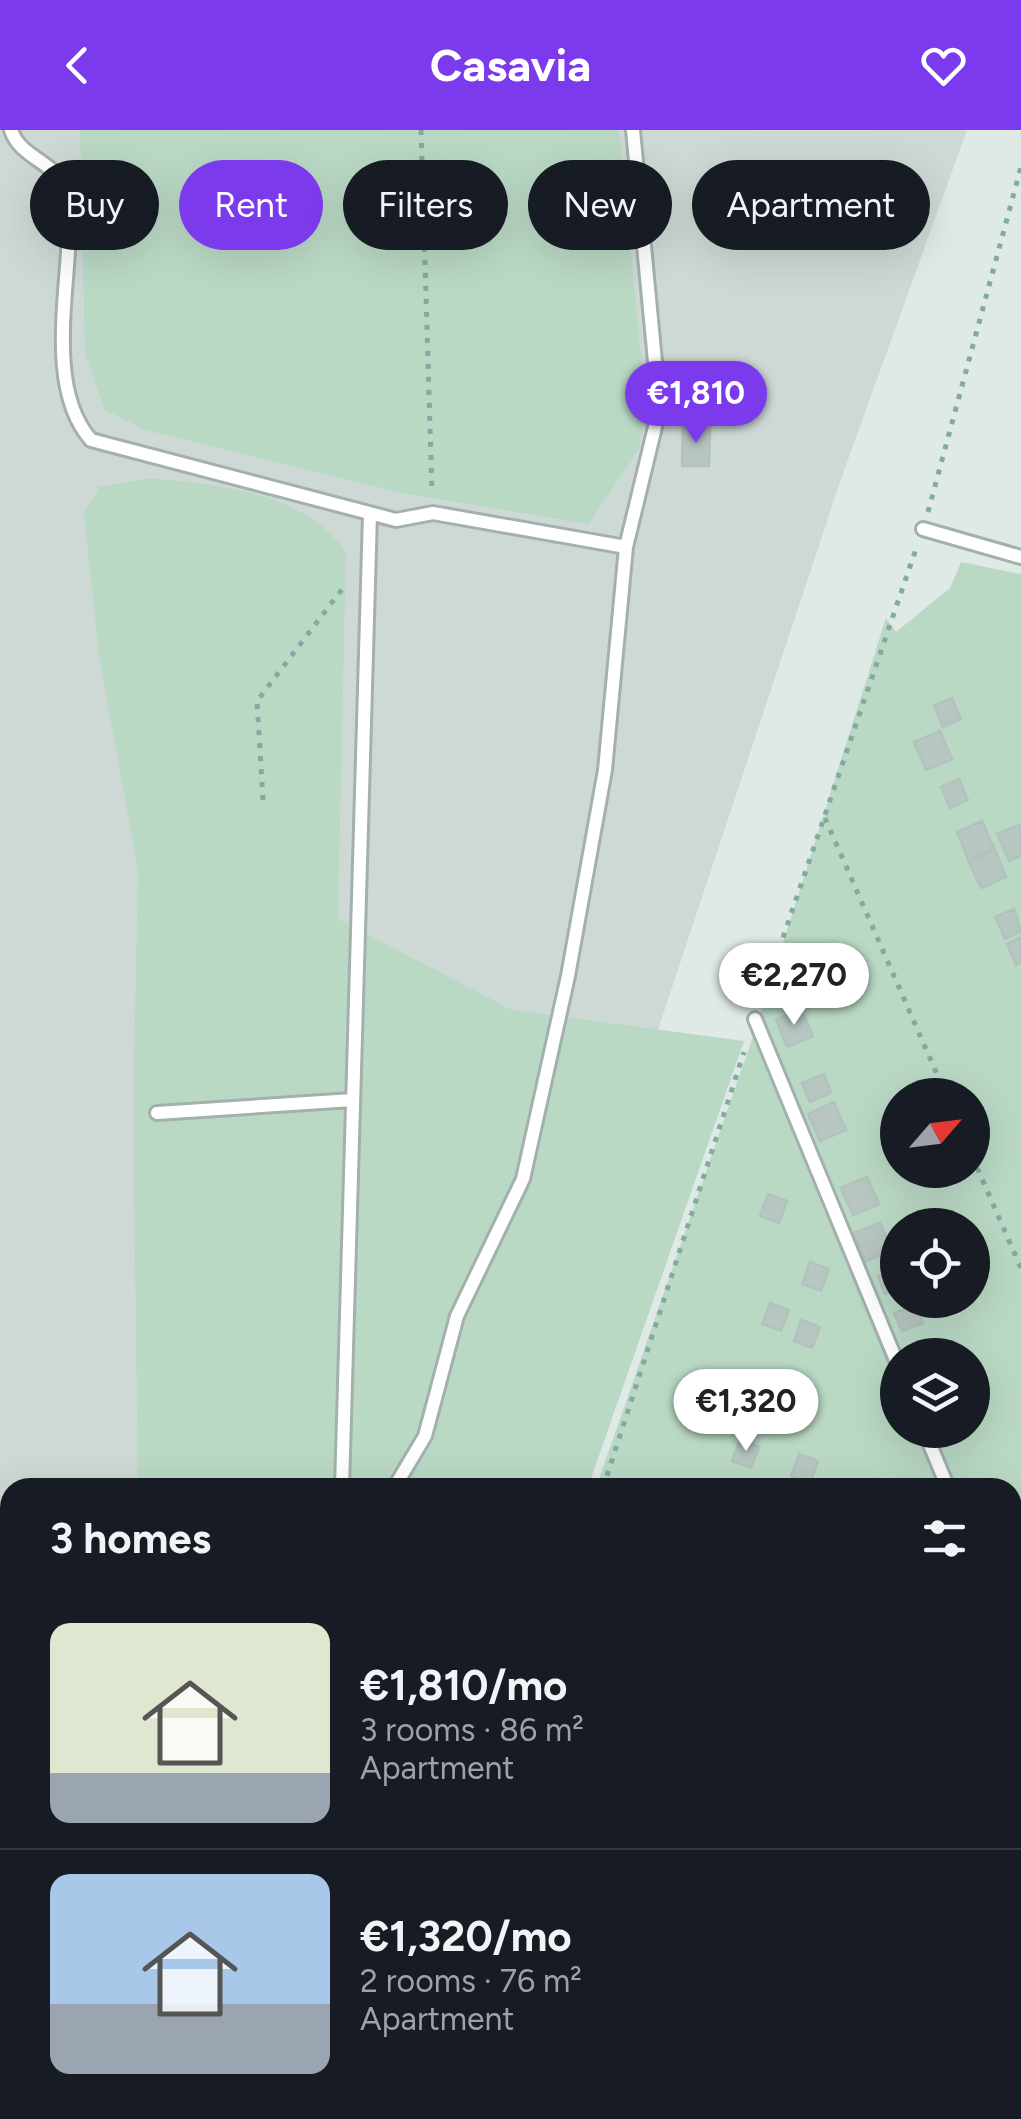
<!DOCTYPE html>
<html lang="en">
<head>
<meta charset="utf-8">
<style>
  body { margin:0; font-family:Figtree,sans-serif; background:#20242c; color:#f1f3f6; height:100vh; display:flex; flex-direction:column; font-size:38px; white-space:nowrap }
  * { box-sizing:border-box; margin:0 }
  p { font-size:32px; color:#9ea1a6 }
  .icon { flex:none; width:55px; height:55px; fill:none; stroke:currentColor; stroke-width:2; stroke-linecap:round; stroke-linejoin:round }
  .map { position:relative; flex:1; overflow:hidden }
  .sheet { position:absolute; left:0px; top:1348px; width:1022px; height:642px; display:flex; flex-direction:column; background:#171b24; border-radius:30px 30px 0 0; box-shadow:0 10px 40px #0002 }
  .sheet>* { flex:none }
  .guide { position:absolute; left:30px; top:30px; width:962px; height:90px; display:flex; gap:20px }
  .needle { width:65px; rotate:62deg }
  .fabs { position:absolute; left:880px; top:948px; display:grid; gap:20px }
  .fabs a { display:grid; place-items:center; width:110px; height:110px; border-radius:50%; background:#171b24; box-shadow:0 10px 40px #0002; font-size:50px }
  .price { position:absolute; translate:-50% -85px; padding:0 22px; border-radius:35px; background:#fff; color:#222; font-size:32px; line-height:65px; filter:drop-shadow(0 2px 5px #0008) }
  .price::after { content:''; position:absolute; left:50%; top:60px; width:30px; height:22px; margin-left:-15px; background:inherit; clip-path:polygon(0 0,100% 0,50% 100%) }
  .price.active { background:#7c3aed; color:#fff }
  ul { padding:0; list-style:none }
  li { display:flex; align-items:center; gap:30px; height:250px; padding:0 50px }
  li+li { border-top:2px solid #363941 }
  li span { display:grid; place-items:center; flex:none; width:280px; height:200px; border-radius:20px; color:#555 }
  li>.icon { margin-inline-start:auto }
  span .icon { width:120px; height:120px; fill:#fffc; stroke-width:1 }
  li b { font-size:42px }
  h2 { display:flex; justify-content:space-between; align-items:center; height:120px; padding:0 50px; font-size:42px }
  .tag { padding:0 35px; border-radius:45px; background:#171b24; box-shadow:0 10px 40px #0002; font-size:35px; line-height:90px }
  .tag.active { background:#7c3aed; color:#fff }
  header { display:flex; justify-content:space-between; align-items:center; height:130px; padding:0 50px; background:#7c3aed; color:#fff; font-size:45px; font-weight:700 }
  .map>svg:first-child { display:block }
  .built { fill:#ced9d5 }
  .green { fill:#bad9c5; fill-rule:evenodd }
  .building { fill:#b8c6c2; stroke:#b2c2bd; stroke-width:2.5 }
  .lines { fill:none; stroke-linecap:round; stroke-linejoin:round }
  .lane-casing { stroke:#a3b0ad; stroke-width:18 }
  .street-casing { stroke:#a3b0ad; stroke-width:30 }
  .path { stroke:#82aaa2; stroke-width:5; stroke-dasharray:5 8; stroke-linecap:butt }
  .lane { stroke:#fff; stroke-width:12 }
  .street { stroke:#fff; stroke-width:25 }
</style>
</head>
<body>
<header><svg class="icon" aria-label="back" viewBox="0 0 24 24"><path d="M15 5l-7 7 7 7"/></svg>Casavia<svg class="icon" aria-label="heart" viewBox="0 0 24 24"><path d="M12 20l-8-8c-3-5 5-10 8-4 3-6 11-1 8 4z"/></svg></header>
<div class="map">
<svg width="1021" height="1989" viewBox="0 0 1021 1989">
  <rect width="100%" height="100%" fill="#dfe9e6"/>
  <!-- built -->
  <path class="built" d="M 0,0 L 967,0 L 841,349 L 506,1357 L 10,1358 L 10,1980 L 307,1980 L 304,1989 L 0,1989 Z"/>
  <!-- green -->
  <path class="green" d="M 80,0 L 619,0 L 645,267 L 640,318 L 589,394 L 402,363 L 145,300 L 105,280 L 85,224 Z
    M 152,348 C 220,356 305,360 346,423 L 338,789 L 512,880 L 744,911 L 588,1357 L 138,1357 L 133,982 L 138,740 L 99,526 L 84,384 L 99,357 Z
    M 961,432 L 1021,444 L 1021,1507 L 1013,1511 L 1012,1358 L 596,1358 L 756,898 L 886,488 L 896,502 L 950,458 ZM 898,965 L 972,965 L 972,1040 L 898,1040 ZM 898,1095 L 972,1095 L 972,1170 L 898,1170 ZM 898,1225 L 972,1225 L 972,1300 L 898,1300 Z
    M 1013,1526 L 1021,1546 L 1021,1682 L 1013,1688 Z
    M 1021,1752 L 1021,1972 L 1019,1973 L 1012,1959 L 1012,1758 Z
    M 108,1980 L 381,1980 L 378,1989 L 107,1989 Z
    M 402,1980 L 590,1980 L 594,1989 L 398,1989 Z"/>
  <!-- building -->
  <path class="building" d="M 683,295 L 710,296 L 709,336 L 682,336 Z
    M 952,568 L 961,589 L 943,597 L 934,576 Z
    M 940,601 L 952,629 L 926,640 L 914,612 Z
    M 959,649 L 968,670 L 950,678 L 941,657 Z
    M 982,691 L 994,718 L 968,730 L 957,702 Z
    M 1021,694 L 1021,726 L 1009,731 L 997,704 Z
    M 995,720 L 1006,747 L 981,758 L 969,732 Z
    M 1014,779 L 1021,801 L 1005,809 L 995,787 Z
    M 1021,807 L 1021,832 L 1016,835 L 1007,814 Z
    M 801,879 L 813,906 L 787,917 L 776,890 Z
    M 824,944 L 831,963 L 810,972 L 802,953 Z
    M 834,972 L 846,1000 L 820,1011 L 808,984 Z
    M 867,1047 L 879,1074 L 853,1085 L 841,1058 Z
    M 768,1064 L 787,1071 L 779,1093 L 760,1086 Z
    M 880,1093 L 892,1120 L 866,1131 L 854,1103 Z
    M 810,1132 L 829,1139 L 821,1161 L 802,1154 Z
    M 898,1138 L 898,1160 L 885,1164 L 878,1146 Z
    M 770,1173 L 789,1180 L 781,1201 L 762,1194 Z
    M 916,1175 L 923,1193 L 902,1201 L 894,1183 Z
    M 801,1190 L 820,1197 L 812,1218 L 794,1211 Z
    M 784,1240 L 802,1247 L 794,1269 L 776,1262 Z
    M 762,1268 L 780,1275 L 772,1297 L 754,1290 Z
    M 740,1310 L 759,1317 L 751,1338 L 732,1331 Z
    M 799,1324 L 818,1331 L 810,1353 L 791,1346 Z
    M 1021,1451 L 1021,1477 L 1018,1478 L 1012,1455 Z
    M 1021,1826 L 1021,1856 L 1016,1859 L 1012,1830 Z
    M 1021,1972 L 1021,1987 L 993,1989 L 1020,1976 Z
    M 974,1980 L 1012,1980 L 993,1989 L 978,1989 Z"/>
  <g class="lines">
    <!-- lane casing -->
    <g class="lane-casing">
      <path id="lane" d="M 11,0 C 21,30 57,30 69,65 C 75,138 40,252 91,310 L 396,390 L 433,383 L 626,417
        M 923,399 L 1021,427
        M 755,889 L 898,1235
        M 157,983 L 352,970
        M 924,1300 L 948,1358
        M 342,1358 L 370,384
        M 394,1358 L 425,1306 L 457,1186 L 523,1049 L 568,846 L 605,640 L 626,417 L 655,297 L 658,263 L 633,0
        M 1012,1503 L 1021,1522
        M 214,1989 L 216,1980"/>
    </g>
    <!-- street casing -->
    <g class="street-casing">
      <path id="street" d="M 1012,1723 L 1021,1716
        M 797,1980 L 801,1989
        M 662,1989 L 674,1980"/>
    </g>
    <!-- path -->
    <path class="path" d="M 421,0 L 432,362
      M 928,382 L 1021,37
      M 263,670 L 257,571 L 346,454
      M 825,688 L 946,965
      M 762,869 L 917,416
      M 972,1026 L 1021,1138
      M 603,1358 L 744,922
      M 532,1980 L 537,1989
      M 389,1989 L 392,1980"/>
    <!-- lane -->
    <use href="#lane" class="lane"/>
    <!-- street -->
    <use href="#street" class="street"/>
  </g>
</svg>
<div class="fabs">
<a><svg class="needle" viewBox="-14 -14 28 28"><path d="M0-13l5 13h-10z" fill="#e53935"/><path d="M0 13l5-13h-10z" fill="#9ea1a6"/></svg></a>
<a><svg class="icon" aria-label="locate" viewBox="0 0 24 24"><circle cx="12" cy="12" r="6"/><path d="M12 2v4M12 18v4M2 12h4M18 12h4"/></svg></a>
<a><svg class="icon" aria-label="layers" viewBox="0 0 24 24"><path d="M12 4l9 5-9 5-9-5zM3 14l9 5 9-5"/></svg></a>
</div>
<b class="price active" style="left:696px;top:316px">€1,810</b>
<b class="price" style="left:794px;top:898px">€2,270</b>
<b class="price" style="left:746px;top:1324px">€1,320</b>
<div class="guide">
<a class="tag">Buy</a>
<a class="tag active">Rent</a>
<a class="tag">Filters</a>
<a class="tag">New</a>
<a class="tag">Apartment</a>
</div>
<section class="sheet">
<h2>3 homes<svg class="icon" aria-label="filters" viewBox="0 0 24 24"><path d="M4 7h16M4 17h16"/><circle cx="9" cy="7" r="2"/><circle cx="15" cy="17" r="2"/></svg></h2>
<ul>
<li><span style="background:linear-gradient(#dfe7d0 75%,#9aa5b1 0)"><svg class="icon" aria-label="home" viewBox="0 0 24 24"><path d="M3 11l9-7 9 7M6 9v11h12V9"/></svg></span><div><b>€1,810/mo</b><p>3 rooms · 86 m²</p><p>Apartment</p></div></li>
<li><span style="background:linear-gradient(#a9c7e8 65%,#9aa5b1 0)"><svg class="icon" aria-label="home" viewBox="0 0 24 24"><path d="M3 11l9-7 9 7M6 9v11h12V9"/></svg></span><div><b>€1,320/mo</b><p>2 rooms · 76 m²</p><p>Apartment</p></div></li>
</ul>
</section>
</div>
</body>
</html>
